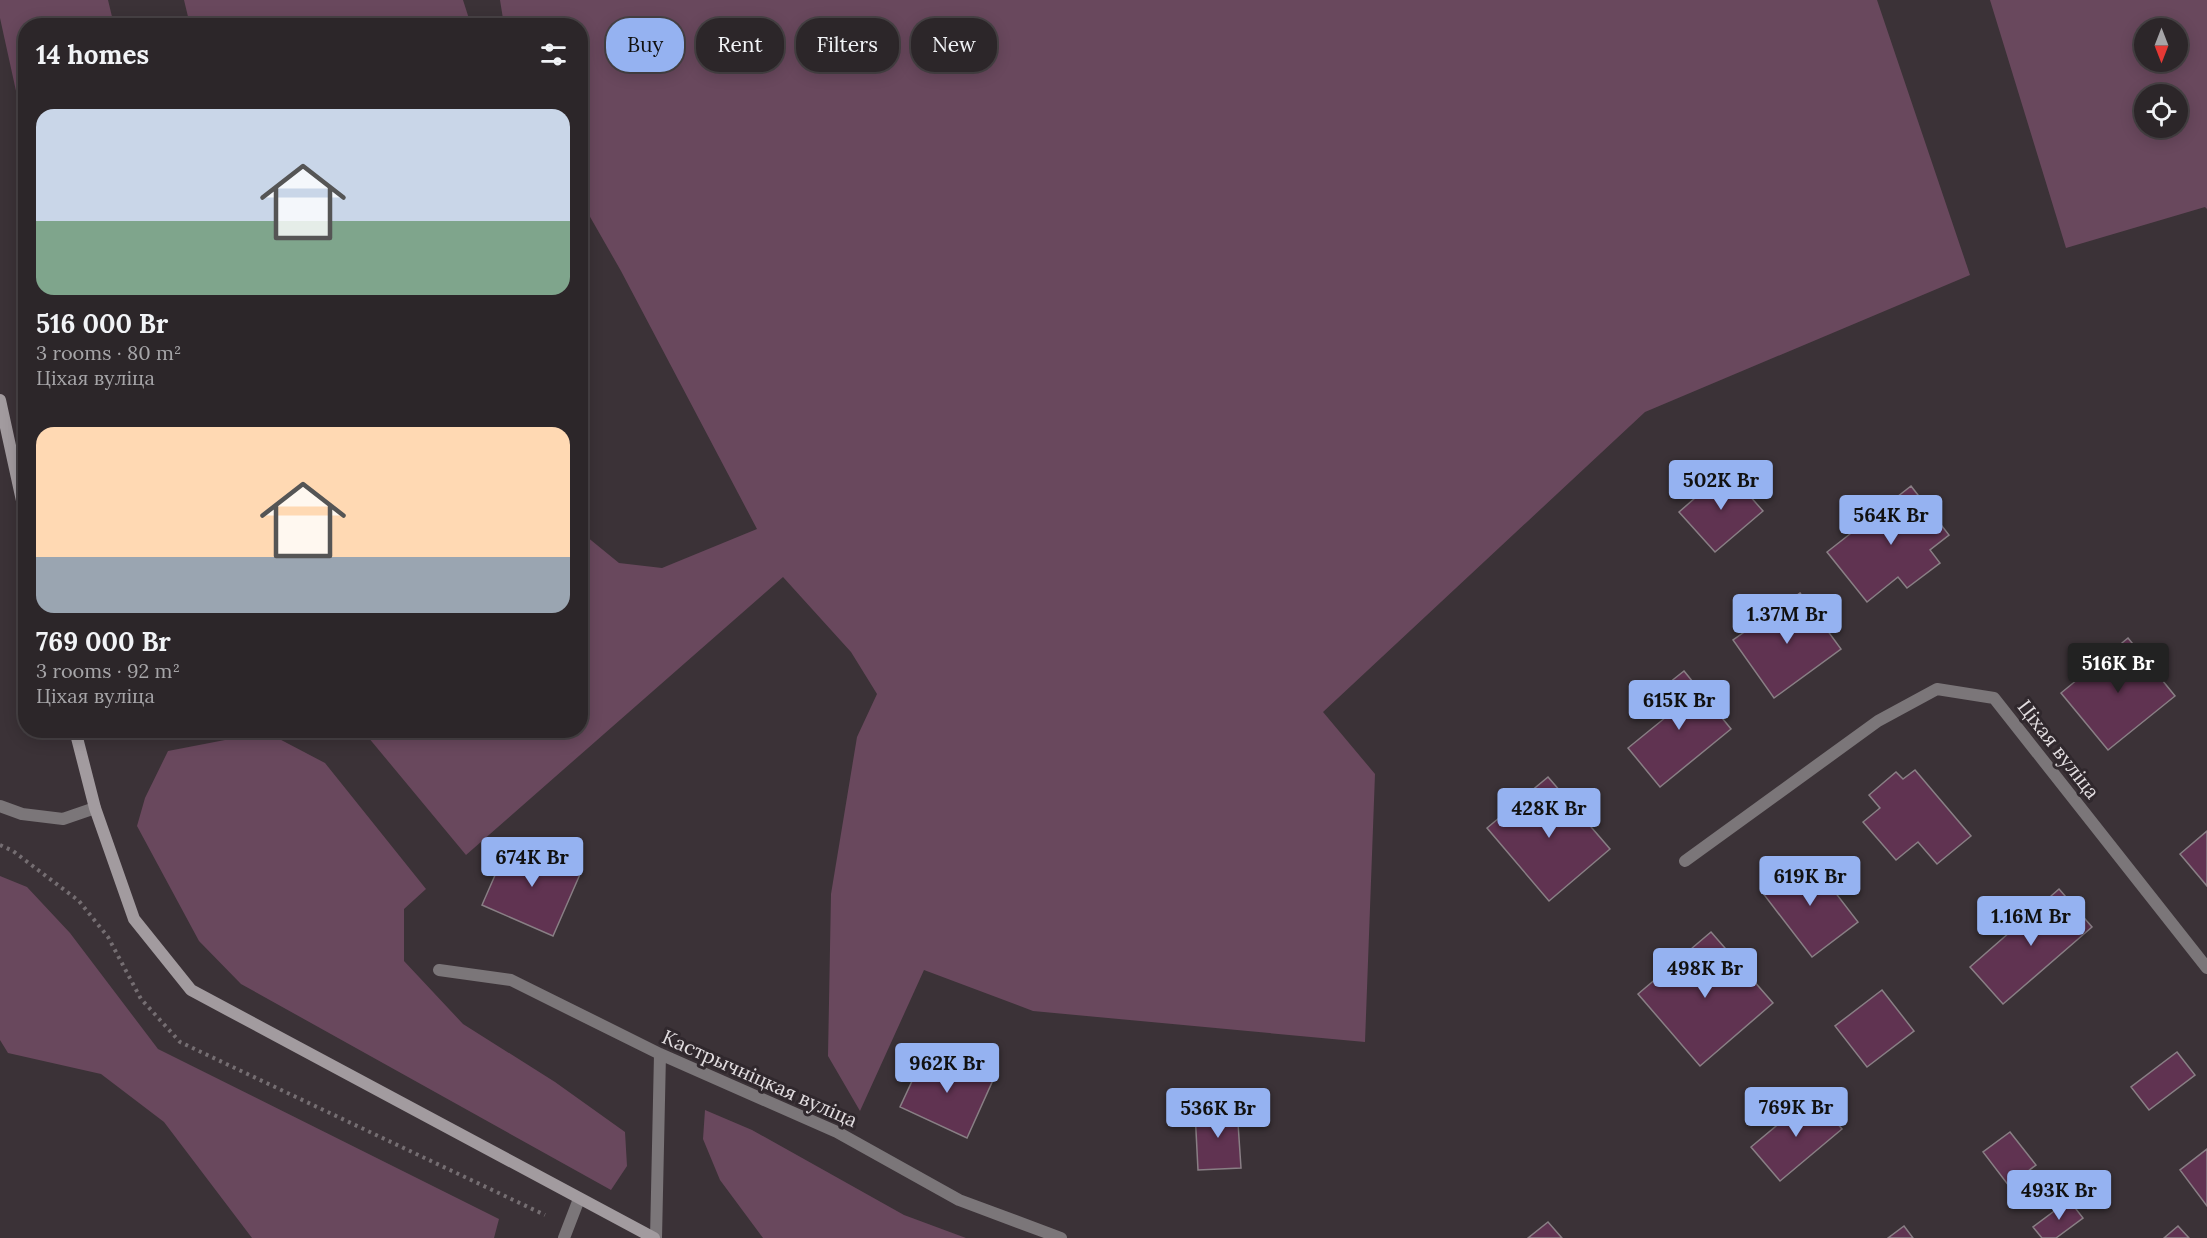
<!DOCTYPE html>
<html lang="en">
<head>
<meta charset="utf-8">
<style>
  body { margin:0; font-family:Lora,serif; background:#342e31; color:#f1f3f6; height:100vh; display:flex; flex-direction:column; font-size:22px; white-space:nowrap }
  * { box-sizing:border-box; margin:0 }
  p { font-size:20px; color:#a6a5a8 }
  .icon { flex:none; width:33px; height:33px; fill:none; stroke:currentColor; stroke-width:2; stroke-linecap:round; stroke-linejoin:round }
  .map { position:relative; flex:1; overflow:hidden }
  .details { position:absolute; left:18px; top:18px; width:570px; height:720px; display:flex; flex-direction:column; background:#2c2629; border-radius:24px; box-shadow:0 3px 15px #0003,0 0 0 2px #484346 }
  .details>* { flex:none }
  .top-card { position:absolute; left:606px; top:18px; width:570px; height:54px; display:flex; gap:12px }
  .needle { width:39px; rotate:180deg }
  .tools { position:absolute; left:2134px; top:18px; display:grid; gap:12px }
  .tools a { display:grid; place-items:center; width:54px; height:54px; border-radius:50%; background:#2c2629; box-shadow:0 3px 15px #0003,0 0 0 2px #484346; font-size:30px }
  .price { position:absolute; translate:-50% -51px; padding:0 14px; border-radius:6px; background:#95b2f1; color:#111; font-size:20px; line-height:39px; filter:drop-shadow(0 2px 3px #0008) }
  .price::after { content:''; position:absolute; left:50%; top:36px; width:18px; height:14px; margin-left:-9px; background:inherit; clip-path:polygon(0 0,100% 0,50% 100%) }
  .price.current { background:#222; color:#fff }
  ul { padding:0; list-style:none }
  li { display:grid; align-content:center; gap:12px; height:318px; padding:0 18px }
  li span { display:grid; place-items:center; height:186px; border-radius:18px; color:#555 }
  li>.icon { margin-inline-start:auto }
  span .icon { width:108px; height:108px; fill:#fffc; stroke-width:1 }
  li b { font-size:26px }
  h2 { display:flex; justify-content:space-between; align-items:center; height:72px; padding:0 18px; font-size:26px }
  .tag { padding:0 21px; border-radius:24px; background:#2c2629; box-shadow:0 3px 15px #0003,0 0 0 2px #484346; font-size:21px; line-height:54px }
  .tag.current { background:#95b2f1; color:#111 }
  .map>svg:first-child { display:block }
  .green { fill:#69485d; fill-rule:evenodd }
  .building { fill:#603351; stroke:#897f85; stroke-width:1.5 }
  .lines { fill:none; stroke-linecap:round; stroke-linejoin:round }
  .path { stroke:#756e72; stroke-width:4; stroke-dasharray:3 4.5; stroke-linecap:butt }
  .street { stroke:#7b7679; stroke-width:12 }
  .secondary { stroke:#a29b9f; stroke-width:12 }
  .labels { text-anchor:middle; dominant-baseline:central; stroke-width:6; stroke-linejoin:round; paint-order:stroke }
  .street-label { font-size:20px; fill:#e2dde0; stroke:#30282d }
</style>
</head>
<body>
<div class="map">
<svg width="2207" height="1238" viewBox="0 0 2207 1238">
  <rect width="100%" height="100%" fill="#3b3237"/>
  <!-- green -->
  <path class="green" d="M 0,0 L 108,0 L 114,25 L 26,26 L 25,132 L 0,18 Z
    M 184,0 L 463,0 L 471,25 L 190,25 Z
    M 500,0 L 1877,0 L 1970,275 L 1645,412 L 1323,712 L 1375,774 L 1365,1042 L 1033,1011 L 924,970 L 860,1111 L 828,1056 L 831,894 L 857,737 L 877,694 L 851,652 L 783,577 L 466,855 L 363,731 L 580,730 L 581,532 L 619,563 L 662,568 L 757,529 L 621,271 L 581,201 L 580,26 L 504,25 Z
    M 1990,0 L 2207,0 L 2207,209 L 2205,207 L 2066,248 ZM 2145,28 L 2178,28 L 2178,62 L 2145,62 ZM 2145,94 L 2178,94 L 2178,128 L 2145,128 Z
    M 266,732 L 325,763 L 426,889 L 404,909 L 404,961 L 463,1024 L 555,1082 L 625,1132 L 627,1166 L 611,1190 L 241,984 L 199,941 L 137,826 L 145,798 L 168,751 Z
    M 0,876 L 27,887 L 70,933 L 158,1049 L 499,1219 L 494,1238 L 252,1238 L 164,1122 L 101,1074 L 8,1053 L 0,1040 Z
    M 705,1110 L 752,1130 L 904,1215 L 966,1238 L 763,1238 L 720,1180 L 703,1139 Z"/>
  <!-- building -->
  <path class="building" d="M 1727,470 L 1763,511 L 1715,552 L 1679,512 Z
    M 1911,486 L 1949,535 L 1930,550 L 1940,563 L 1907,588 L 1898,577 L 1867,602 L 1827,552 Z
    M 1800,593 L 1841,649 L 1774,698 L 1733,640 Z
    M 2128,638 L 2175,696 L 2108,750 L 2061,693 Z
    M 1684,671 L 1731,729 L 1660,787 L 1628,748 L 1671,713 L 1655,694 Z
    M 1915,770 L 1971,836 L 1937,864 L 1918,842 L 1896,860 L 1863,822 L 1880,808 L 1869,795 L 1896,772 L 1903,779 Z
    M 1548,777 L 1610,849 L 1549,901 L 1487,828 Z
    M 2207,831 L 2207,886 L 2180,854 Z
    M 510,841 L 581,872 L 553,936 L 482,905 Z
    M 1808,857 L 1858,922 L 1812,957 L 1762,892 Z
    M 2059,889 L 2092,927 L 2003,1004 L 1970,967 Z
    M 1711,932 L 1773,1003 L 1700,1066 L 1638,994 Z
    M 1882,990 L 1914,1031 L 1867,1067 L 1835,1026 Z
    M 927,1049 L 993,1080 L 967,1138 L 900,1107 Z
    M 2177,1052 L 2195,1075 L 2149,1110 L 2131,1087 Z
    M 1813,1095 L 1842,1129 L 1780,1181 L 1751,1147 Z
    M 1237,1108 L 1241,1168 L 1198,1170 L 1195,1111 Z
    M 2010,1132 L 2036,1165 L 2009,1186 L 1983,1152 Z
    M 2207,1149 L 2207,1206 L 2180,1170 Z
    M 2069,1200 L 2083,1218 L 2056,1238 L 2042,1238 L 2033,1227 Z
    M 1548,1222 L 1562,1238 L 1528,1238 Z
    M 1904,1226 L 1913,1238 L 1888,1238 Z
    M 2178,1226 L 2189,1238 L 2164,1238 Z"/>
  <g class="lines">
    <!-- path -->
    <path class="path" d="M 0,845 L 13,851 L 79,901 L 108,937 L 141,999 L 180,1042 L 545,1215"/>
    <!-- street -->
    <path class="street" d="M 0,806 L 22,814 L 63,819 L 95,808
      M 1685,861 L 1878,721 L 1937,689 L 1994,698 L 2207,968
      M 439,970 L 511,980 L 660,1054 L 837,1132 L 959,1200 L 1061,1238
      M 564,1238 L 579,1199
      M 656,1238 L 660,1054"/>
    <!-- secondary -->
    <path class="secondary" d="M 0,400 L 26,519
      M 75,730 L 95,808 L 134,919 L 191,990 L 654,1238"/>
  </g>
  <g class="labels">
    <!-- street labels -->
    <g class="street-label">
      <text transform="translate(2059 749) rotate(52)">Ціхая вуліца</text>
      <text transform="translate(760 1078) rotate(24)">Кастрычніцкая вуліца</text>
    </g>
  </g>
</svg>
<div class="tools">
<a><svg class="needle" viewBox="-14 -14 28 28"><path d="M0-13l5 13h-10z" fill="#e53935"/><path d="M0 13l5-13h-10z" fill="#a6a5a8"/></svg></a>
<a><svg class="icon" aria-label="locate" viewBox="0 0 24 24"><circle cx="12" cy="12" r="6"/><path d="M12 2v4M12 18v4M2 12h4M18 12h4"/></svg></a>
</div>
<b class="price" style="left:1721px;top:511px">502K Br</b>
<b class="price" style="left:1891px;top:546px">564K Br</b>
<b class="price" style="left:1787px;top:645px">1.37M Br</b>
<b class="price current" style="left:2118px;top:694px">516K Br</b>
<b class="price" style="left:1679px;top:731px">615K Br</b>
<b class="price" style="left:1549px;top:839px">428K Br</b>
<b class="price" style="left:532px;top:888px">674K Br</b>
<b class="price" style="left:1810px;top:907px">619K Br</b>
<b class="price" style="left:2031px;top:947px">1.16M Br</b>
<b class="price" style="left:1705px;top:999px">498K Br</b>
<b class="price" style="left:947px;top:1094px">962K Br</b>
<b class="price" style="left:1796px;top:1138px">769K Br</b>
<b class="price" style="left:1218px;top:1139px">536K Br</b>
<b class="price" style="left:2059px;top:1221px">493K Br</b>
<div class="top-card">
<a class="tag current">Buy</a>
<a class="tag">Rent</a>
<a class="tag">Filters</a>
<a class="tag">New</a>
</div>
<section class="details">
<h2>14 homes<svg class="icon" aria-label="filters" viewBox="0 0 24 24"><path d="M4 7h16M4 17h16"/><circle cx="9" cy="7" r="2"/><circle cx="15" cy="17" r="2"/></svg></h2>
<ul>
<li><span style="background:linear-gradient(#c9d6e8 60%,#7fa58c 0)"><svg class="icon" aria-label="home" viewBox="0 0 24 24"><path d="M3 11l9-7 9 7M6 9v11h12V9"/></svg></span><div><b>516 000 Br</b><p>3 rooms · 80 m²</p><p>Ціхая вуліца</p></div></li>
<li><span style="background:linear-gradient(#ffd9b3 70%,#9aa5b1 0)"><svg class="icon" aria-label="home" viewBox="0 0 24 24"><path d="M3 11l9-7 9 7M6 9v11h12V9"/></svg></span><div><b>769 000 Br</b><p>3 rooms · 92 m²</p><p>Ціхая вуліца</p></div></li>
</ul>
</section>
</div>
</body>
</html>
